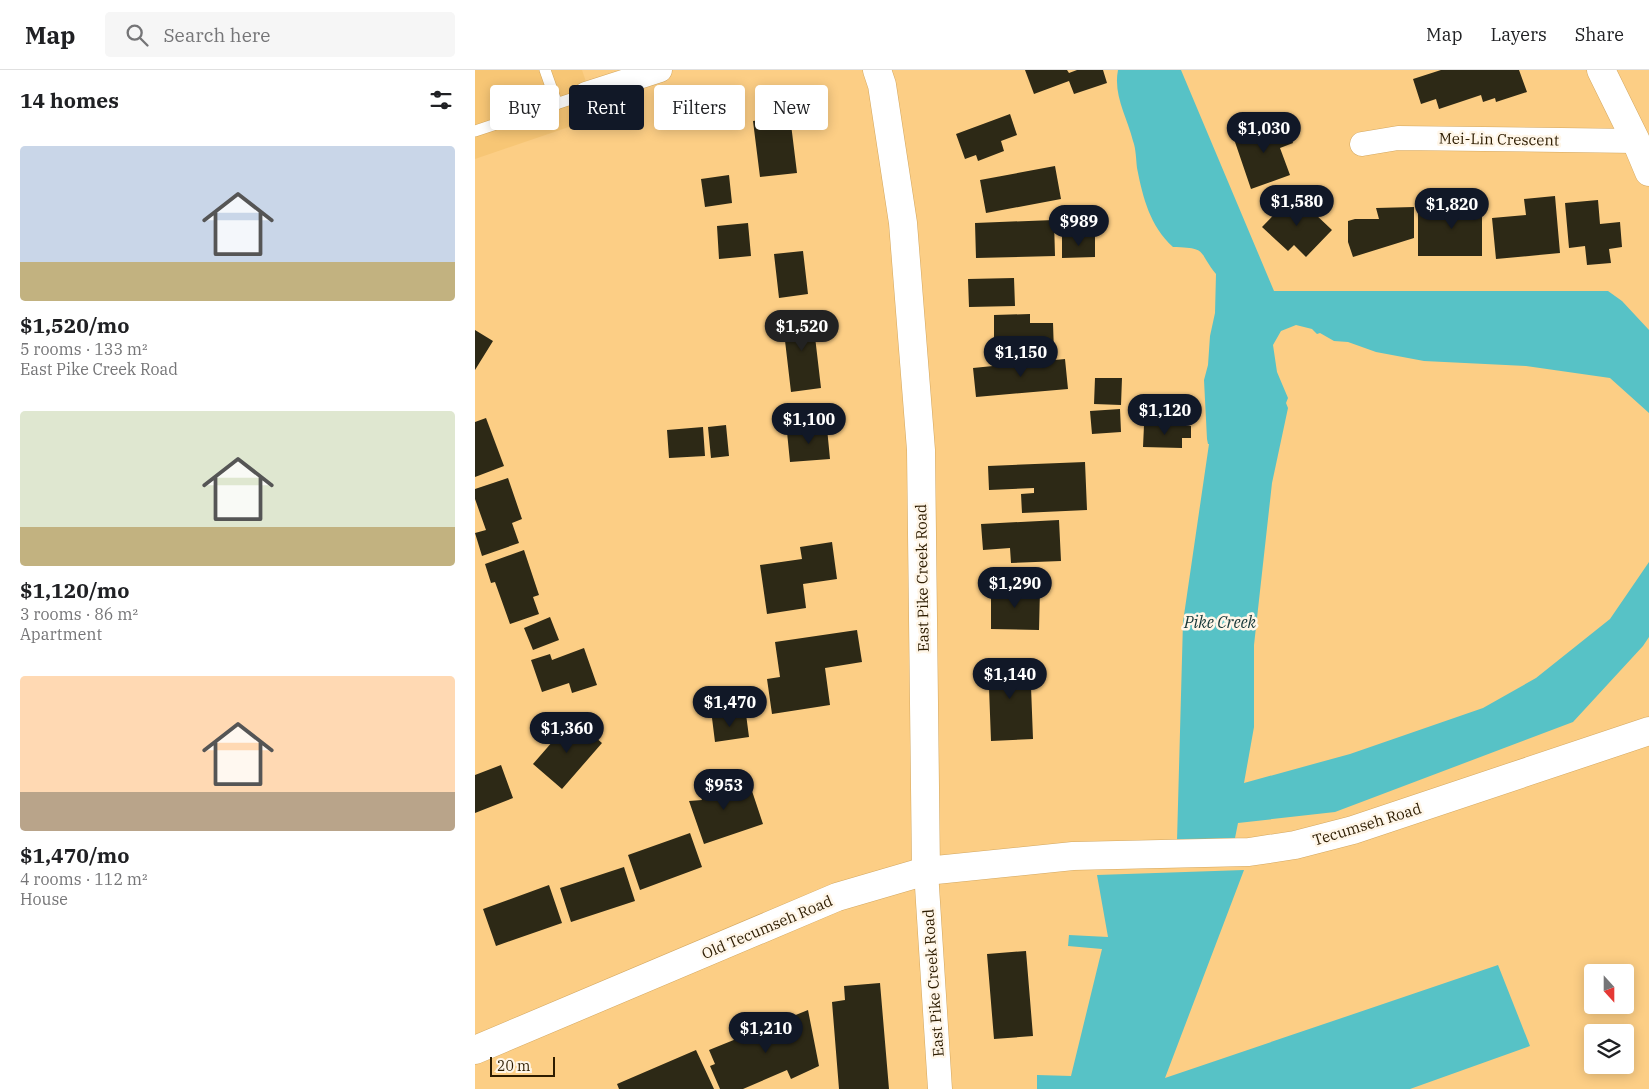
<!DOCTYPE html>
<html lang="en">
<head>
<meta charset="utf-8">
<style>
  body { margin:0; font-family:"IBM Plex Serif",serif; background:#f6f6f6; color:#202124; height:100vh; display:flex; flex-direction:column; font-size:19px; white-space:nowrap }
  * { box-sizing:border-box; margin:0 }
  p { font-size:16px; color:#757577 }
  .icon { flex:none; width:28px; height:28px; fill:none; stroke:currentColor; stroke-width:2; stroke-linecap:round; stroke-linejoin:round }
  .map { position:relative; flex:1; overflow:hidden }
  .details { display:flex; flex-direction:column; background:#fff; width:475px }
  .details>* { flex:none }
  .hud { position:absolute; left:15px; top:15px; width:475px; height:45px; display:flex; gap:10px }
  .needle { width:32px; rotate:159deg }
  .buttons { position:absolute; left:1109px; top:894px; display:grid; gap:10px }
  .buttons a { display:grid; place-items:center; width:50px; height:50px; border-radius:5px; background:#fff; box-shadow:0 2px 12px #0003; font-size:25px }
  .scale { position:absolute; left:15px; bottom:12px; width:65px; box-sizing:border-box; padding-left:5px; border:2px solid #2d1c00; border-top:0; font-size:14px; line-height:18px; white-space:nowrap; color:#2d1c00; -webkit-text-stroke:4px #fff6e8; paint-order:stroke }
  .price { position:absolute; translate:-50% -42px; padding:0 11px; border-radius:18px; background:#111827; color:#fff; font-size:16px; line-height:32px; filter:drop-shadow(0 1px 2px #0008) }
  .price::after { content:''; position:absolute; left:50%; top:30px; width:15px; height:11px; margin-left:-8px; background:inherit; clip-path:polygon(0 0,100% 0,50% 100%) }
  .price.selected { background:#222; color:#fff }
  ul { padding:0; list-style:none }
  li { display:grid; align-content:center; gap:10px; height:265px; padding:0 20px }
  li span { display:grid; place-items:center; height:155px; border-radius:5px; color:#555 }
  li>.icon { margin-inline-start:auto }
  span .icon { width:90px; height:90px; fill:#fffc; stroke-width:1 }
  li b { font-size:21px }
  h2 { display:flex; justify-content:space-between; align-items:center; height:60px; padding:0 20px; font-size:21px }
  .tag { padding:0 18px; border-radius:5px; background:#fff; box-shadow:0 2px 12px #0003; font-size:18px; line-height:45px }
  .tag.selected { background:#111827; color:#fff }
  header { display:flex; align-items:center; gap:30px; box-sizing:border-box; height:70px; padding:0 25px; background:#fff; border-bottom:1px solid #e0e0e0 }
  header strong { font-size:24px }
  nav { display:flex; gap:28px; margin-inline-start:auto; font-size:18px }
  .search { width:350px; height:45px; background:#f6f6f6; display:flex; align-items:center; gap:12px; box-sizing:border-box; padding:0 18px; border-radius:5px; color:#757577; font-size:19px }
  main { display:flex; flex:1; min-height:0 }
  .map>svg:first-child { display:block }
  .built { fill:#f7c675 }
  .water { fill:#57c2c6 }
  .building { fill:#2d2916 }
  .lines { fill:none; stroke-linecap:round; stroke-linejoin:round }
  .service-casing { stroke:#d3a75f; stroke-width:12 }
  .minor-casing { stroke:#d3a75f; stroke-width:25 }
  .tertiary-casing { stroke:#d3a75f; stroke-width:29 }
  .secondary-casing { stroke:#d3a75f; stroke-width:29 }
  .service { stroke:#fff; stroke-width:11 }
  .minor { stroke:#fff; stroke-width:24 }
  .tertiary { stroke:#fff; stroke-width:28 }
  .secondary { stroke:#fff; stroke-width:28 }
  .labels { text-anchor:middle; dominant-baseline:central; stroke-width:5; stroke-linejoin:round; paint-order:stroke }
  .street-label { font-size:15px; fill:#2d1c00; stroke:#fff6e8 }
  .water-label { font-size:16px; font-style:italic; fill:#163738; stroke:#fff6e8 }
</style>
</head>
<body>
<header>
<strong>Map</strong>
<div class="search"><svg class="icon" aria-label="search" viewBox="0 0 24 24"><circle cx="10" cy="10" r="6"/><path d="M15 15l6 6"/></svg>Search here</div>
<nav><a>Map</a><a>Layers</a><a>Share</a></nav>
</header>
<main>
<section class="details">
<h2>14 homes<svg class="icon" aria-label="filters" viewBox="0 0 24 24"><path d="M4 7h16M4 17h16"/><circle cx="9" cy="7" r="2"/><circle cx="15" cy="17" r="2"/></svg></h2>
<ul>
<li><span style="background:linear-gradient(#c9d6e8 75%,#c2b280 0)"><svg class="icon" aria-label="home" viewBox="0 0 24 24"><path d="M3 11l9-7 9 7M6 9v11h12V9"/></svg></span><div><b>$1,520/mo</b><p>5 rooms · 133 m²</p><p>East Pike Creek Road</p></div></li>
<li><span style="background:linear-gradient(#dfe7d0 75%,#c2b280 0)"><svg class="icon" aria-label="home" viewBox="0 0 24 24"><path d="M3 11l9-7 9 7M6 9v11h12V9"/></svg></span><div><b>$1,120/mo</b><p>3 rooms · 86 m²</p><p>Apartment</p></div></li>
<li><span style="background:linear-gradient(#ffd9b3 75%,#b9a48a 0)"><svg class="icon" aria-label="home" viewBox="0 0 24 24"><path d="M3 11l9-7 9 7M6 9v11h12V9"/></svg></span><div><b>$1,470/mo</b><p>4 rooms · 112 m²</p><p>House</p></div></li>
</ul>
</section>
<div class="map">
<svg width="1174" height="1019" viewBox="0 0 1174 1019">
  <rect width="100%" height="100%" fill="#fcce85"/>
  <!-- built -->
  <path class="built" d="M 0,0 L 107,0 L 123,47 L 0,89 Z"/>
  <!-- water -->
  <path class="water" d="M 643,0 L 706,0 L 799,221 L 1133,221 L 1147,231 L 1174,260 L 1174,343 L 1135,308 L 1051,296 L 949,291 L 901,282 L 873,272 L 859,271 L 845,263 L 842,264 L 837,259 L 821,255 L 806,261 L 798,275 L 802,302 L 813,328 L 811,333 L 813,338 L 797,413 L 779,575 L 779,657 L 769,713 L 875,684 L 1008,638 L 1061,608 L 1135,549 L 1174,492 L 1174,567 L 1168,576 L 1098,652 L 860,742 L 763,753 L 760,768 L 702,771 L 708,552 L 734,374 L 733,374 L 732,369 L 729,310 L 733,295 L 735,266 L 740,243 L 741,204 C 722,181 734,178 698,177 C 675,156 668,128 662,98 C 661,89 661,79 658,71 C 652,47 638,25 643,0 Z
    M 769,800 L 690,1008 L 1023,895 L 1055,976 L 935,1019 L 562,1019 L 562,1005 L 596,1006 L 627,879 L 593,876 L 594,865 L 633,867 L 622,805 Z"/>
  <!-- building -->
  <path class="building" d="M 550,0 L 592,0 L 594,3 L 602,0 L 628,0 L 632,13 L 599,24 L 594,11 L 559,24 Z
    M 966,0 L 1044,0 L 1052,22 L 1021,32 L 1020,28 L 1008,32 L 1006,25 L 964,39 L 961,29 L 946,34 L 938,9 Z
    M 535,44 L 542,65 L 526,71 L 529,81 L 503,91 L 501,85 L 490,89 L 481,64 Z
    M 315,46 L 322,103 L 285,107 L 278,51 Z
    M 810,51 L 818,73 L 805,78 L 815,105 L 776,119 L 759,69 Z
    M 580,96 L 586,129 L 511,143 L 505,110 Z
    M 254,105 L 257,133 L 230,137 L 226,109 Z
    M 819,124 L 857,160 L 831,187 L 819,175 L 813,181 L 787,157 Z
    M 1080,126 L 1085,183 L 1021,189 L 1017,148 L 1051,145 L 1049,129 Z
    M 978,128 L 1007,128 L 1007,186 L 943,186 L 943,139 L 978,140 Z
    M 1123,130 L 1125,154 L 1145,152 L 1147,177 L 1134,179 L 1136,193 L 1112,195 L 1110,176 L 1094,178 L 1090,133 Z
    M 939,137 L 939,168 L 878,187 L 873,172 L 873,151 L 880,149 L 904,149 L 901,138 Z
    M 579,150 L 580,186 L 501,188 L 500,153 Z
    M 273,153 L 276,186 L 244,189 L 242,156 Z
    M 620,165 L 620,187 L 587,188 L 587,166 Z
    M 328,181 L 333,224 L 304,228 L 299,184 Z
    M 539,208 L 540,236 L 494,237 L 493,209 Z
    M 337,241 L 346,318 L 316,322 L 307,245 Z
    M 555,244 L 555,253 L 578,253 L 579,283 L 537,284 L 536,270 L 519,270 L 519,245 Z
    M 0,260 L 18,271 L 0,300 Z
    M 590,289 L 593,319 L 501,327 L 498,298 Z
    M 620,308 L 647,308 L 646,335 L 619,334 Z
    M 645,339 L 646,362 L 617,364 L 615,341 Z
    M 11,348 L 29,396 L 0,407 L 0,352 Z
    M 251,355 L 254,386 L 236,388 L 233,357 Z
    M 669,355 L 716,356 L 716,368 L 707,368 L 707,378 L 668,377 Z
    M 228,357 L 230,386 L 194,388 L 192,360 Z
    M 352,358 L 355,389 L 315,392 L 312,362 Z
    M 610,392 L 612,440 L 547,443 L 546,424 L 559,423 L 559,418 L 514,420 L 513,396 Z
    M 33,408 L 47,449 L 37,453 L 44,473 L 7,486 L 0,463 L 11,460 L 0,429 L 0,419 Z
    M 584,450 L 586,491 L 536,493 L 535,478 L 508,480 L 506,454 Z
    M 357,472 L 362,509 L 328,514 L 331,538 L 292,544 L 285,495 L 327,489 L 325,477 Z
    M 49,480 L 64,525 L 58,527 L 64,544 L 35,554 L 20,512 L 16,513 L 10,494 Z
    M 516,518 L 565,519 L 564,560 L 516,559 Z
    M 75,547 L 84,570 L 58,580 L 49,558 Z
    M 382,560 L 387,592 L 350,598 L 355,635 L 297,644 L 292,609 L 305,607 L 300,572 Z
    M 109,578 L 122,615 L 97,623 L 94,613 L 67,622 L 56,590 L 75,584 L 77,590 Z
    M 555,590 L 558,669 L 516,671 L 513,591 Z
    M 271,644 L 274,667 L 240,672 L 237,648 Z
    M 98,648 L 127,673 L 87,719 L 58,694 Z
    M 26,695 L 38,728 L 0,743 L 0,705 Z
    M 242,707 L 247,724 L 275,715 L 288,754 L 229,774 L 214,731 L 227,730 L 221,714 Z
    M 215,763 L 227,797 L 165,820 L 153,785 Z
    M 149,797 L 160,831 L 96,852 L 85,818 Z
    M 74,815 L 87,853 L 21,876 L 8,839 Z
    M 551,881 L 558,966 L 519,969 L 512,884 Z
    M 405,913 L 414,1019 L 364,1019 L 357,932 L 370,930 L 369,916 Z
    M 333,940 L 344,996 L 316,1009 L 312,1000 L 268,1019 L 245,1019 L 235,996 L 240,994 L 234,980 Z
    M 221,980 L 239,1019 L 144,1019 L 142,1014 Z"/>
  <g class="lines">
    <!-- service casing -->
    <g class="service-casing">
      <path id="service" d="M 70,0 L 82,34
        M 0,61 L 111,24"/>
    </g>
    <!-- minor casing -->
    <g class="minor-casing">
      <path id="minor" d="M 111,24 L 185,0
        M 887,74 L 923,68 L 1161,71
        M 451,801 L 465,1019"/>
    </g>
    <!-- tertiary casing -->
    <g class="tertiary-casing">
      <path id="tertiary" d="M 402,0 L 407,15 L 428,153 L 446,380 L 451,801"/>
    </g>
    <!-- secondary casing -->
    <g class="secondary-casing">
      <path id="secondary" d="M 1126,0 L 1161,71 L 1174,102
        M 0,980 L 362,827 L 451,801 L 598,786 L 774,782 L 820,775 L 878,760 L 1174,661"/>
    </g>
    <!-- service -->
    <use href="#service" class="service"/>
    <!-- minor -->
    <use href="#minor" class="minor"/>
    <!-- tertiary -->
    <use href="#tertiary" class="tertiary"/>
    <!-- secondary -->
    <use href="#secondary" class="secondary"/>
  </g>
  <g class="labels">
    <!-- street labels -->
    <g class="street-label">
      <text transform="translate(1024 69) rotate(1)">Mei-Lin Crescent</text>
      <text transform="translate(447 508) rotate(-91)">East Pike Creek Road</text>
      <text transform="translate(892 754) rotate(-17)">Tecumseh Road</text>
      <text transform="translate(292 857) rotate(-23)">Old Tecumseh Road</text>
      <text transform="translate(458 913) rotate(-94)">East Pike Creek Road</text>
    </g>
    <!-- water labels -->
    <g class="water-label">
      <text x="745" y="552">Pike Creek</text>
    </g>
  </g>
</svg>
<div class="buttons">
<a><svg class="needle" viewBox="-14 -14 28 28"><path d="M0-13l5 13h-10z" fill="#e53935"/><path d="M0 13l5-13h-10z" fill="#757577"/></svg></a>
<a><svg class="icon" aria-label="layers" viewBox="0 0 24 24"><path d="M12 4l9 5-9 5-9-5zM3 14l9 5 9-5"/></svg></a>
</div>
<div class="scale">20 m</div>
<b class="price" style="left:789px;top:84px">$1,030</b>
<b class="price" style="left:822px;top:157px">$1,580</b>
<b class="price" style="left:977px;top:160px">$1,820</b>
<b class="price" style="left:604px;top:177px">$989</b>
<b class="price selected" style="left:327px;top:282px">$1,520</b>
<b class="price" style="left:546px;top:308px">$1,150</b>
<b class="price" style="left:690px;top:366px">$1,120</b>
<b class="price" style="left:334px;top:375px">$1,100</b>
<b class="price" style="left:540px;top:539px">$1,290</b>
<b class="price" style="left:535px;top:630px">$1,140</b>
<b class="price" style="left:255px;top:658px">$1,470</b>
<b class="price" style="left:92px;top:684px">$1,360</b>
<b class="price" style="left:249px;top:741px">$953</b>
<b class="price" style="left:291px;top:984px">$1,210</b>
<div class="hud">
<a class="tag">Buy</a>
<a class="tag selected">Rent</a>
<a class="tag">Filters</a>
<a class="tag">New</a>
</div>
</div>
</main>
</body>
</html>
